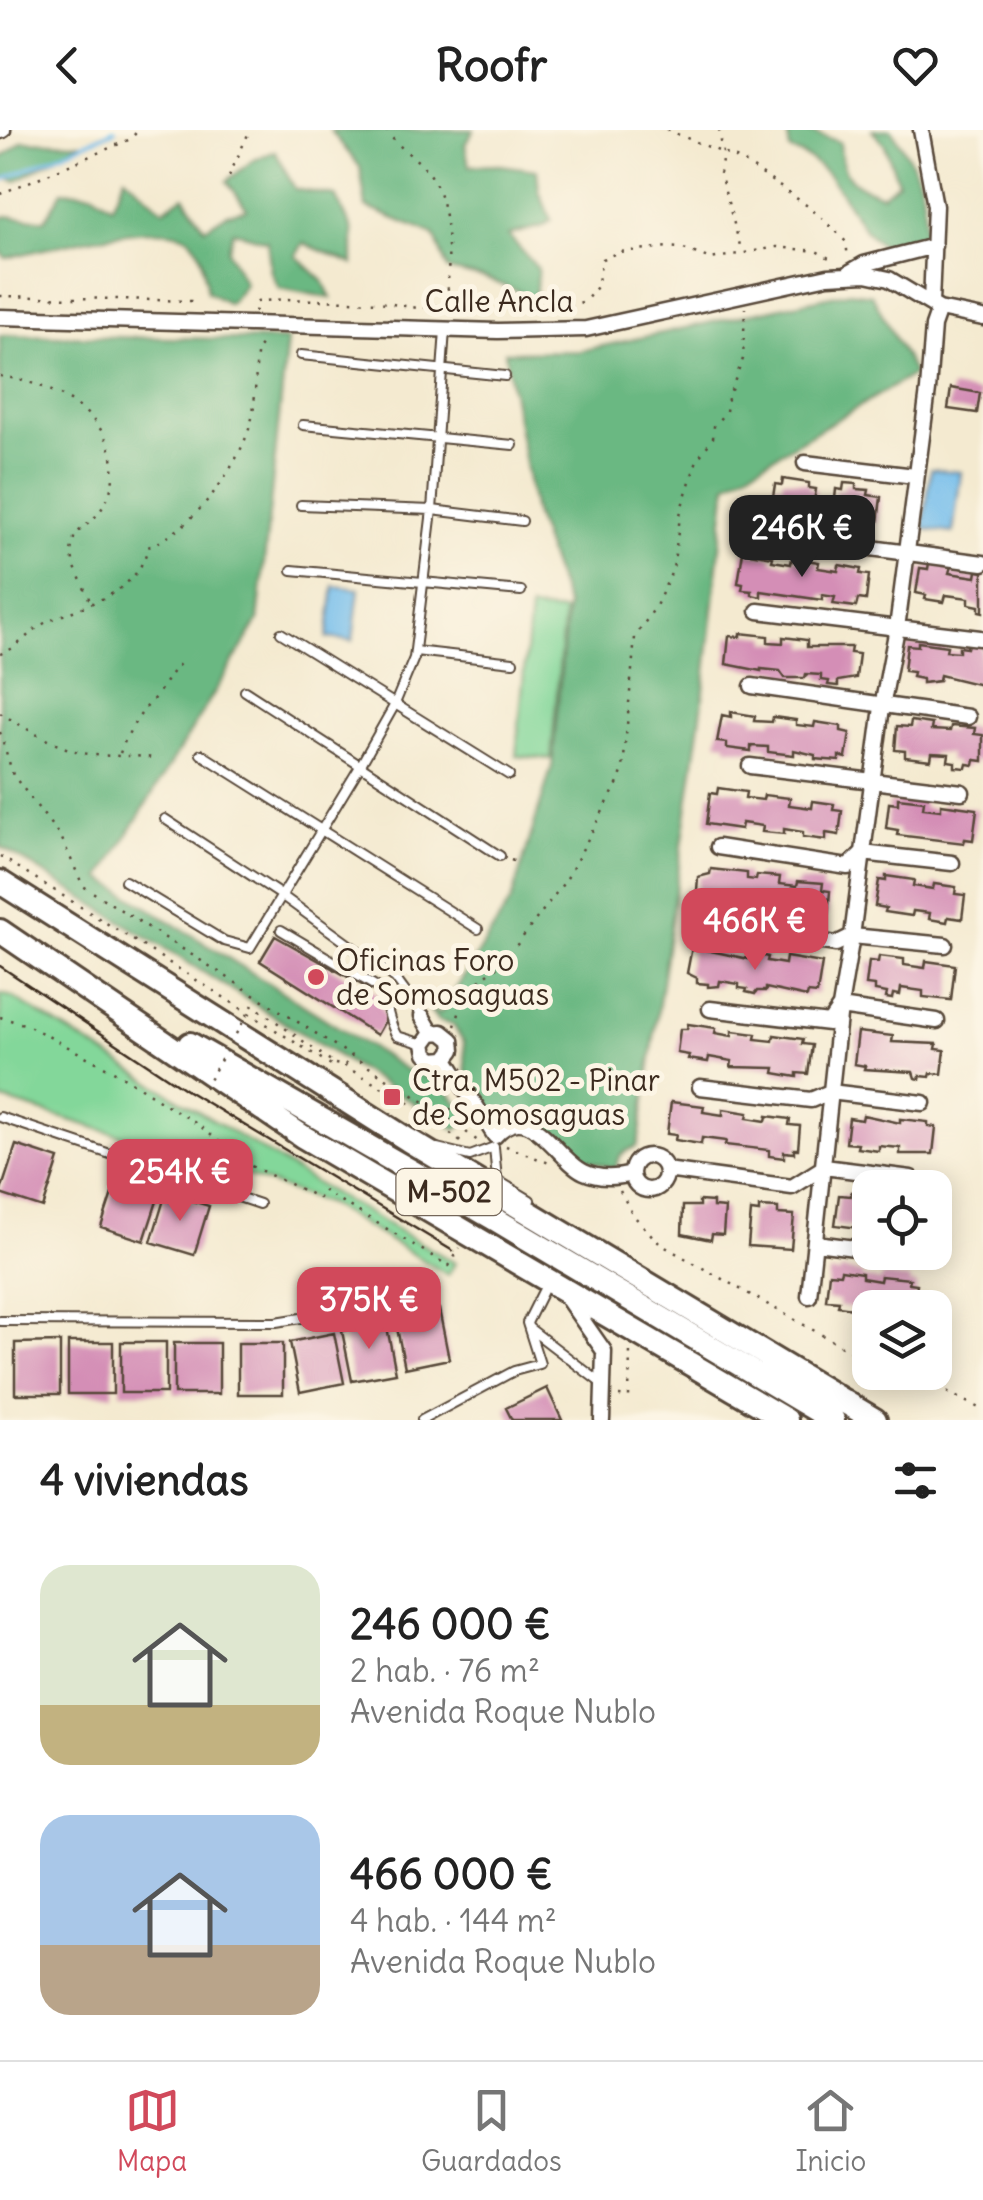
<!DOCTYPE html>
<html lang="es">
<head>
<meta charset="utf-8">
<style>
  body { margin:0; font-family:Delius,sans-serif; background:#f6f6f6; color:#222; height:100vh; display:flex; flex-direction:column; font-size:38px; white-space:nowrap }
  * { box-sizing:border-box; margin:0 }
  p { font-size:32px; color:#767676 }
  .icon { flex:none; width:55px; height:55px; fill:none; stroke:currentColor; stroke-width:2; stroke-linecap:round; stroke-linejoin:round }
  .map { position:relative; height:1290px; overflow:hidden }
  .details { display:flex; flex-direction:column; background:#fff; flex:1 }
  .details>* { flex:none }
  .tools { position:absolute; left:852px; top:1040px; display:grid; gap:20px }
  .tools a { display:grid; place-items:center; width:100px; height:100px; border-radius:20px; background:#fff; box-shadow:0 5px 25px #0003; font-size:50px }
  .price { position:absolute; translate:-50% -85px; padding:0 22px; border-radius:20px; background:#d1495b; color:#fff; font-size:32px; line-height:65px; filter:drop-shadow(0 2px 5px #0008) }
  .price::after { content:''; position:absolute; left:50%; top:60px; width:30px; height:22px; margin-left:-15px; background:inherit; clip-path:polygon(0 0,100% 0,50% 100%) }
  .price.on { background:#222; color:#fff }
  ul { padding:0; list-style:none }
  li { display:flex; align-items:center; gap:30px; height:250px; padding:0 40px }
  li span { display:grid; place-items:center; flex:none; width:280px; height:200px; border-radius:30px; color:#555 }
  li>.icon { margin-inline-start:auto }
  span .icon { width:120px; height:120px; fill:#fffc; stroke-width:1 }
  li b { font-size:42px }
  h2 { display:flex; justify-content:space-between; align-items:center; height:120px; padding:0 40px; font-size:42px }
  header { display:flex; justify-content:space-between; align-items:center; height:130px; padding:0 40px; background:#fff; font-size:45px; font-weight:800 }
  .dock { display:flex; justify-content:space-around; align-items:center; height:140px; border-top:2px solid #e0e0e0; background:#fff; font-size:28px; color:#767676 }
  .dock a { display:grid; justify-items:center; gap:5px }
  .dock .on { color:#d1495b }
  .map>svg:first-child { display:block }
  .green { fill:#83d79a; stroke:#5f805c; stroke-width:2.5 }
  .forest { fill:#6ab882; stroke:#527150; stroke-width:2.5 }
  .water { fill:#73bdec; stroke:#577485; stroke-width:2.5 }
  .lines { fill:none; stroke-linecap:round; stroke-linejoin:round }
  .stream { stroke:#73bdec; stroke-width:4 }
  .building { fill:#d48eb6 }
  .service-casing { stroke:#574739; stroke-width:12 }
  .minor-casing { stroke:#574739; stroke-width:19 }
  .trunk-casing { stroke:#574739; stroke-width:28 }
  .path { stroke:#574739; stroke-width:2.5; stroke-dasharray:2.5 8; stroke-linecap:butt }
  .service { stroke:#fff; stroke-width:8 }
  .minor { stroke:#fff; stroke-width:14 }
  .trunk { stroke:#fff; stroke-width:22 }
  .tram { stroke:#3b2a1e; stroke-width:2.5 }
  .path-bridge { stroke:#574739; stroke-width:2.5; stroke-dasharray:2.5 8; stroke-linecap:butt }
  .poi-dot { fill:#d1495b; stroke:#fcf5e5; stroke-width:4 }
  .labels { text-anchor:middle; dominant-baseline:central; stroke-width:10; stroke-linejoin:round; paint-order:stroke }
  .shield { fill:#fcf5e5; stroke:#75675a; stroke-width:2.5 }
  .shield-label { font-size:28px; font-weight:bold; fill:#3b2a1e }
  .street-label { font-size:30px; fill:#3b2a1e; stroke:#fcf5e5 }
  .poi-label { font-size:30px; fill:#3b2a1e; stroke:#fcf5e5; text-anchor:start }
</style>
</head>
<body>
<header><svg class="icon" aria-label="back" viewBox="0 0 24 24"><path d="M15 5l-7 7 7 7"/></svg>Roofr<svg class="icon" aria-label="heart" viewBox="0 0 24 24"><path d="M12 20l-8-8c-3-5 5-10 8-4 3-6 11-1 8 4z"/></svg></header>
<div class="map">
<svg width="983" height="1290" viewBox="0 0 983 1290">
  <rect width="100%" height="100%" fill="#fcf5e5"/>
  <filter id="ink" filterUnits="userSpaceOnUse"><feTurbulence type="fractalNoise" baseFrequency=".01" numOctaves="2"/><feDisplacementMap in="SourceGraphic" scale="20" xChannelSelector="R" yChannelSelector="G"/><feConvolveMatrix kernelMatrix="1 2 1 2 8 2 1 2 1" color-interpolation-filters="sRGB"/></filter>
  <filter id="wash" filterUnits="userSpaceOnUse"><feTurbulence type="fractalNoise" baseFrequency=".0048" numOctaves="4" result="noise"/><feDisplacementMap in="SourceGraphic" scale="40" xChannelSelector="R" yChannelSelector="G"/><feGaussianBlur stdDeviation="2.25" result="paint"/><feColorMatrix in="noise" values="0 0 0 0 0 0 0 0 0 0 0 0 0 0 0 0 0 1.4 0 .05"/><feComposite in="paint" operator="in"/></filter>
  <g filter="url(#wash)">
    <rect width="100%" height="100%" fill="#f4ead0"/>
    <!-- green -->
    <path class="green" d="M 530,479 L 564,482 L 551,629 L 516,626 Z
      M 0,864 L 12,867 L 317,1054 L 455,1133 L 448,1145 L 328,1074 L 202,1030 L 0,969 Z"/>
    <!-- forest -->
    <path class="forest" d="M 330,0 L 474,0 L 465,14 L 469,36 L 500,35 L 537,40 L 539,61 L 551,90 L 543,96 L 508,105 L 538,139 L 535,168 L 485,148 L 448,140 L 434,105 L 366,77 L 360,37 Z
      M 787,0 L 804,0 L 840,12 C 842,48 849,52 882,65 L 898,52 L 885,15 L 872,0 L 891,0 C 920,40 928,62 923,111 L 888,120 C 842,90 847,40 790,20 Z
      M 23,11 L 80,13 L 16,51 L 0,46 L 0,29 Z
      M 275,21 L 295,59 L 335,66 L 353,100 L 353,134 L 303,113 L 296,126 L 323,151 L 331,168 L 279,158 L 271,142 L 267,111 L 233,101 L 228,121 L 245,154 L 229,174 L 207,162 C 204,145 204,121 191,110 C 165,85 42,120 6,128 L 0,121 L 0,89 L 6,86 L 45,90 L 62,61 L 93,63 L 112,76 L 125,46 L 163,80 L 184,66 L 205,98 L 227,84 L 247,79 L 227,51 L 252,31 Z
      M 850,162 L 872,165 L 914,244 L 727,354 L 702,578 L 640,1004 L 637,1016 C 624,1022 615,1025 617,1040 C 602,1034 584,1030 572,1021 C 543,1001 537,971 497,993 L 466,941 L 464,912 L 453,895 L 438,891 L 430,880 L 441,883 L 511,771 L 552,636 L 567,477 L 534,383 L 505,222 L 580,221 Z
      M 0,205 L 287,210 L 258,491 L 101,748 L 408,941 L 439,951 L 470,987 L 457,1000 L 0,716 Z"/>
    <!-- water -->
    <path class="water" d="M 931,339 L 961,342 L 953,403 L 923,399 Z
      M 334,456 L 359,459 L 353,511 L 327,508 Z"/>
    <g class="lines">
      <!-- stream -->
      <path class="stream" d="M 0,51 L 115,0"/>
    </g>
    <g id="blocks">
      <!-- building -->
      <path class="building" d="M 951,258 L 980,263 L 977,283 L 948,279 Z
        M 783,349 L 809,353 L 809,358 L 816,359 L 812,385 L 802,383 L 801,389 L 761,384 L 764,365 L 773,367 L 775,354 L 782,355 Z
        M 844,353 L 856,354 L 856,359 L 869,360 L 868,365 L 881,367 L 878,393 L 869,392 L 868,398 L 850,399 L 841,395 L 842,389 L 833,388 L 836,359 L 843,360 Z
        M 743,422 L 773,427 L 772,431 L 791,434 L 792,428 L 819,432 L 818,438 L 838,441 L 839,435 L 861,439 L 860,444 L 869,445 L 866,470 L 858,469 L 856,477 L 833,474 L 835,467 L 822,465 L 822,470 L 761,461 L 761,467 L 752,465 L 752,461 L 742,460 L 743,454 L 738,453 Z
        M 929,433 L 951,436 L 949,443 L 976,447 L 977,441 L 983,442 L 983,482 L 979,481 L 979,476 L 969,474 L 969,468 L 946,465 L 944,472 L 925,469 L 926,465 L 916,463 L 920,438 L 928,439 Z
        M 740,503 L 768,506 L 768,512 L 783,513 L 783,507 L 807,510 L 807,517 L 851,517 L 850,523 L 859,524 L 856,548 L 838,551 L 838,556 L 828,555 L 829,551 L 821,550 L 821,545 L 806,544 L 805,548 L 785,548 L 780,541 L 761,539 L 761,541 L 726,534 L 729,506 L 740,507 Z
        M 918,512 L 947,516 L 946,521 L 959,522 L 959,517 L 967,518 L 968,514 L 981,515 L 981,555 L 940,545 L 939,551 L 922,553 L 922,549 L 912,547 L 913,542 L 904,541 L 907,515 L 918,516 Z
        M 731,582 L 755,586 L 754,591 L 772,592 L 773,587 L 796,590 L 796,595 L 814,597 L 815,592 L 841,596 L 841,601 L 850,603 L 846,628 L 839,626 L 839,631 L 815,629 L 815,625 L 794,620 L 794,625 L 768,622 L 768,617 L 751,616 L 751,621 L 727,618 L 727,613 L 717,612 L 722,585 L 731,587 Z
        M 911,591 L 932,594 L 931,600 L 950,601 L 951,596 L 975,598 L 974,604 L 983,605 L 983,631 L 975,630 L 974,635 L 967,634 L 966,638 L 955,637 L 955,632 L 948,631 L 949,624 L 932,623 L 931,630 L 905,627 L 905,621 L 895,620 L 897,596 L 910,597 Z
        M 718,658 L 746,662 L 745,668 L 763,670 L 764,665 L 790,668 L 789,675 L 812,678 L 813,671 L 834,674 L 833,680 L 842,681 L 839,705 L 826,703 L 826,710 L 803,707 L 803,702 L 784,699 L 784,704 L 762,702 L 763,696 L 742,693 L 741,699 L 706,694 L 710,663 L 717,664 Z
        M 898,668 L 924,671 L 923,678 L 941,680 L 941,674 L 977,679 L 973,710 L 965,709 L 964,713 L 897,705 L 898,700 L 886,698 L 889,673 L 898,674 Z
        M 711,739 L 747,743 L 747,749 L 756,750 L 757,745 L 780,747 L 779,754 L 797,756 L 798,751 L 823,753 L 822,760 L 830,761 L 828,784 L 812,787 L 812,791 L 801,790 L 802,786 L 796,785 L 797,780 L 776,778 L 775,783 L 751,780 L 752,775 L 730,773 L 730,778 L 696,774 L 698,747 L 710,744 Z
        M 886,746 L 914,750 L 913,756 L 933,759 L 934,754 L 956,757 L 955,764 L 965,765 L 962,789 L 948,787 L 947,792 L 929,789 L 930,783 L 913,781 L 912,786 L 885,782 L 886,778 L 875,776 L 879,750 L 886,751 Z
        M 275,806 L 376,863 L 386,889 L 377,905 L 260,831 Z
        M 692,817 L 748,829 L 748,823 L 768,827 L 767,831 L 785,834 L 786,827 L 822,833 L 817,864 L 808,863 L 807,867 L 766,858 L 766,861 L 757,861 L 755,864 L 746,862 L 747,859 L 739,858 L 739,854 L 720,851 L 719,856 L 708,857 L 708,854 L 697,853 L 697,848 L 687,843 Z
        M 879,826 L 904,829 L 904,835 L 925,838 L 926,831 L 955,835 L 951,870 L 923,867 L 923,861 L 901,858 L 900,865 L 893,864 L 892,869 L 886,868 L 887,863 L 875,861 L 875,856 L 866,855 L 869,831 L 878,832 Z
        M 688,894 L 716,898 L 715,903 L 732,906 L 732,901 L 756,904 L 755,909 L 773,911 L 774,905 L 803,909 L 802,914 L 812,915 L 808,944 L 797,943 L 797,947 L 774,943 L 775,938 L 731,937 L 732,931 L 709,927 L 708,932 L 688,929 L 689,925 L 677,923 L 680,899 L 687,899 Z
        M 858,902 L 893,906 L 892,912 L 937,914 L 936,919 L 945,920 L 942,944 L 931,943 L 930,947 L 920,946 L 920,949 L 915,948 L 913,942 L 864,939 L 865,936 L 854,934 Z
        M 671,972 L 704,976 L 703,982 L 723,985 L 723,979 L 748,983 L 747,988 L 766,991 L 767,986 L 790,989 L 789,995 L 800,996 L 798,1019 L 794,1019 L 794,1023 L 784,1022 L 784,1028 L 769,1026 L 769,1020 L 725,1015 L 726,1011 L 702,1008 L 701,1014 L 675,1010 L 676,1005 L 667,1004 Z
        M 863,985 L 900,993 L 900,989 L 928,992 L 928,996 L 936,997 L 933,1024 L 900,1024 L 900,1018 L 879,1016 L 879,1021 L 857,1018 L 858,1014 L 846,1013 L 849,988 L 862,990 Z
        M 16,1015 L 59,1029 L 43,1078 L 0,1064 Z
        M 117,1048 L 160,1062 L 144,1111 L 101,1097 Z
        M 851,1062 L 870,1064 L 870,1096 L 866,1099 L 835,1095 L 839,1065 L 851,1066 Z
        M 166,1063 L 209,1076 L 194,1125 L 151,1112 Z
        M 699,1071 L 713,1072 L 713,1077 L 725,1078 L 723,1105 L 712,1104 L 711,1110 L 682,1104 L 683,1076 L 699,1076 Z
        M 759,1077 L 778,1078 L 778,1084 L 794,1085 L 791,1119 L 748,1116 L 751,1081 L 759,1082 Z
        M 841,1140 L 862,1143 L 862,1148 L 880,1151 L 881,1146 L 910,1149 L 909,1153 L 917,1154 L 914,1178 L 867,1175 L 867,1180 L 838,1176 L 839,1171 L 826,1170 L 829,1143 L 840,1144 Z
        M 439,1179 L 449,1229 L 405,1238 L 395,1188 Z
        M 386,1192 L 396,1243 L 352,1251 L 342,1201 Z
        M 334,1203 L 344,1253 L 300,1262 L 290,1212 Z
        M 60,1212 L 60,1264 L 15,1264 L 15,1213 Z
        M 68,1212 L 113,1212 L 113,1264 L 68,1264 Z
        M 121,1212 L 166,1212 L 166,1263 L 121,1263 Z
        M 174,1213 L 219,1213 L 219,1264 L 174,1264 Z
        M 238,1213 L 283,1213 L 283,1264 L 238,1264 Z
        M 547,1258 L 562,1290 L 512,1290 L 506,1278 Z"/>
    </g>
  </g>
  <g filter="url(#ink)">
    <use href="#blocks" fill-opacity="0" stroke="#574739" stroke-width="2.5"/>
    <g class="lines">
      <!-- service casing -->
      <g class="service-casing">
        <path id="service" d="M 301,225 L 505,246
          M 303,295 L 513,315
          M 301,375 L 432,380 L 522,391
          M 292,440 L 521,461
          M 281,503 L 509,645
          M 415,521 L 513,532
          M 245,561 L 500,726
          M 201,624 L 478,799
          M 165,689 L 281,765 L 395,848 L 422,885
          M 125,751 L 224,811 L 250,818 L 359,638 L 394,576 L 414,528 L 432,380 L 445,200
          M 281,800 L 377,857 C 389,872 387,890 397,906 L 424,914
          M 0,987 L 259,1074
          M 437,1018 L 470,1026 L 494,1017 L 497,1050 L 530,1070
          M 0,1191 L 276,1192 L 395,1173
          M 529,1198 L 601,1253
          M 422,1290 L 514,1241 L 540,1234 L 527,1193 L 548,1151"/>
      </g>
      <!-- minor casing -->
      <g class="minor-casing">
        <path id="minor" d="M 921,0 L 935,76 L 931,173
          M 0,1 L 3,0
          M 850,142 L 864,134 L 934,116
          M 0,187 L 498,201 L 586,199 L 828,146 L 866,144 L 889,149 L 939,179 L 983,188
          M 805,333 L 915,346
          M 774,405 L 983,433
          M 758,481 L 980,508
          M 752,556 L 968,587
          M 750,636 L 962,662
          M 718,717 L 848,737 L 862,723 L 952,733
          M 722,796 L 836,814 L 852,806 L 945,815
          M 710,879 L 829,893 L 840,877 L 937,891
          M 422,886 L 432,903
          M 432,903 L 424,914 L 426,923 L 433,930 L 446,929
          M 432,903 L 442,902 L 452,910 L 453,920 L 446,929
          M 446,929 L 495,1006 C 529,966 555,1028 584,1042 C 599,1049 616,1048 632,1044
          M 700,957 L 811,970 L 830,962 L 923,973
          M632 1043a17 17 0 1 1 34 0a17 17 0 1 1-34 0Z
          M 666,1040 L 792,1057 L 824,1037 L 911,1048
          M 816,1113 L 870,1120
          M 893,1122 L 897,1123
          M 565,1165 L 604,1221 L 602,1290
          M 809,1166 L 840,877 L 852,806 L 882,577 L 897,498 L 928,260 L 933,196 L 939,179"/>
      </g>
      <!-- trunk casing -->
      <g class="trunk-casing">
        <path id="trunk" d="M 0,752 L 408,1010 L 875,1290
          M 0,801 L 302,1006 L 786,1290
          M 190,914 L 493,1088 L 833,1290"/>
      </g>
      <!-- path -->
      <path class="path" d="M 386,0 C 397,17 413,25 426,39 C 454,70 449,148 446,187
        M 667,0 L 743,31 L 809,77 L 836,101 L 846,112 L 848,128
        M 719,0 L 723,23 L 720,44 L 741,119
        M 229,46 L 250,0
        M 0,64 L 131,9 L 138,0
        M 0,166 L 192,171 L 190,178
        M 255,182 L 256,172 L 284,169 L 379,172 L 418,178 L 468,171 L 559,179 L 585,171 L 597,157 L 602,129 L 619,122 L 667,117 L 681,118 L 711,129 L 777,117 L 816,121 L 833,130
        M 0,246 C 52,253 118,286 113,347 C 110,374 96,389 75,404 L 71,421 L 74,435 L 91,473
        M 0,524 C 19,518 28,502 45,493 C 85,473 136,467 148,417 C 192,401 242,334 252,288 C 257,265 254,242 258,219 L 266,210
        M 0,583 C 24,597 51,615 79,622 C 105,629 131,623 158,629
        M 0,602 L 13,645 L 62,709 L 83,756 L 440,982 L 458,977
        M 120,623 C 129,599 139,585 156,566 C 165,555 169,543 181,533
        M 0,726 L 331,935 L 333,932
        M 511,730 L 520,734
        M 0,887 L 27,895 L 117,943 L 200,996 L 245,1033 L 319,1068 L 322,1060 L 449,1136 L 460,1118
        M 455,896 L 466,862 L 506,829 L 566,750 L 619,651 L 623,639 L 635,507 L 656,476 L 673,439 L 681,379 L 697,330 L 713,308 L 714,296 L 726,281 L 728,268 L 743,229 L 745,178
        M 335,934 L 344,936 L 350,929
        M 344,936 L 411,974 L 462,1013
        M 441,983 L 479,1012
        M 506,1016 L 549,1033
        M 620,1061 L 633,1085 L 660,1114 L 870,1232
        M 889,1242 L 906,1252 L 928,1253 L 983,1280
        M 619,1266 L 629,1267 L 630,1220"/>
      <!-- service -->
      <use href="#service" class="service"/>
      <!-- minor -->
      <use href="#minor" class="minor"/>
      <!-- trunk -->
      <use href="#trunk" class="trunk"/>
      <!-- tram -->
      <path class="tram" d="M 0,836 L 186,960 L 453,1121"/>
      <!-- path-bridge -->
      <path class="path-bridge" d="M 286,1009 L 205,957 L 253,875 L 335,934"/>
    </g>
  </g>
  <!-- markers -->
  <g class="poi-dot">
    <circle cx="316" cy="847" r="10"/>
    <rect x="382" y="957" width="20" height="20" rx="5"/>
  </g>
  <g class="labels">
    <!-- shield labels -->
    <rect class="shield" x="396.5" y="1039" width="105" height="46" rx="8"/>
    <g class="shield-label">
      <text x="449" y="1062">M-502</text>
    </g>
    <!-- street labels -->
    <g class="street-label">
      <text x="499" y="171">Calle Ancla</text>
    </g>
    <!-- poi labels -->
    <g class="poi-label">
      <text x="336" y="830">Oficinas Foro<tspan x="336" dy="34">de Somosaguas</tspan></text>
      <text x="412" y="950">Ctra. M502 - Pinar<tspan x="412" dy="34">de Somosaguas</tspan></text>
    </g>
  </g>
</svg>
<div class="tools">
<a><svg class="icon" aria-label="locate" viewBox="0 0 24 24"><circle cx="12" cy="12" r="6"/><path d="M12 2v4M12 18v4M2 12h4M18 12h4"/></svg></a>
<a><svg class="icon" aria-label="layers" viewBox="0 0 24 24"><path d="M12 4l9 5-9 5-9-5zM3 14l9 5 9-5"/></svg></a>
</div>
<b class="price on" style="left:802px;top:450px">246K €</b>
<b class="price" style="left:755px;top:843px">466K €</b>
<b class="price" style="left:180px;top:1094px">254K €</b>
<b class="price" style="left:369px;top:1222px">375K €</b>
</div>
<section class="details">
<h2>4 viviendas<svg class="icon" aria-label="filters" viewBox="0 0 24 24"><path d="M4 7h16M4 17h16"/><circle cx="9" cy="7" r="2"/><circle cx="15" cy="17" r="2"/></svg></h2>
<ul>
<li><span style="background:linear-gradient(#dfe7d0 70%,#c2b280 0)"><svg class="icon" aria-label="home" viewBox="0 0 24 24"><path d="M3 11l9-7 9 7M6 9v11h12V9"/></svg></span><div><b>246 000 €</b><p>2 hab. · 76 m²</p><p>Avenida Roque Nublo</p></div></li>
<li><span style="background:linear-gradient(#a9c7e8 65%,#b9a48a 0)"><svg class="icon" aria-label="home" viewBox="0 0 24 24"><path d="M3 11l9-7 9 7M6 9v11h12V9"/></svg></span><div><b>466 000 €</b><p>4 hab. · 144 m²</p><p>Avenida Roque Nublo</p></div></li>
</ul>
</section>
<nav class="dock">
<a class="on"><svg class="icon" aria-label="map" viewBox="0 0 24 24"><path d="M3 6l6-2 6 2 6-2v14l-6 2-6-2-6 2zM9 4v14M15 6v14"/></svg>Mapa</a>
<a><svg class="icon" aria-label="saved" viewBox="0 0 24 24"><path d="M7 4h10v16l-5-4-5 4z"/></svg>Guardados</a>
<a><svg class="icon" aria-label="home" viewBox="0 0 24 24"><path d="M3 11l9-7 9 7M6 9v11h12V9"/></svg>Inicio</a>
</nav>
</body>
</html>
